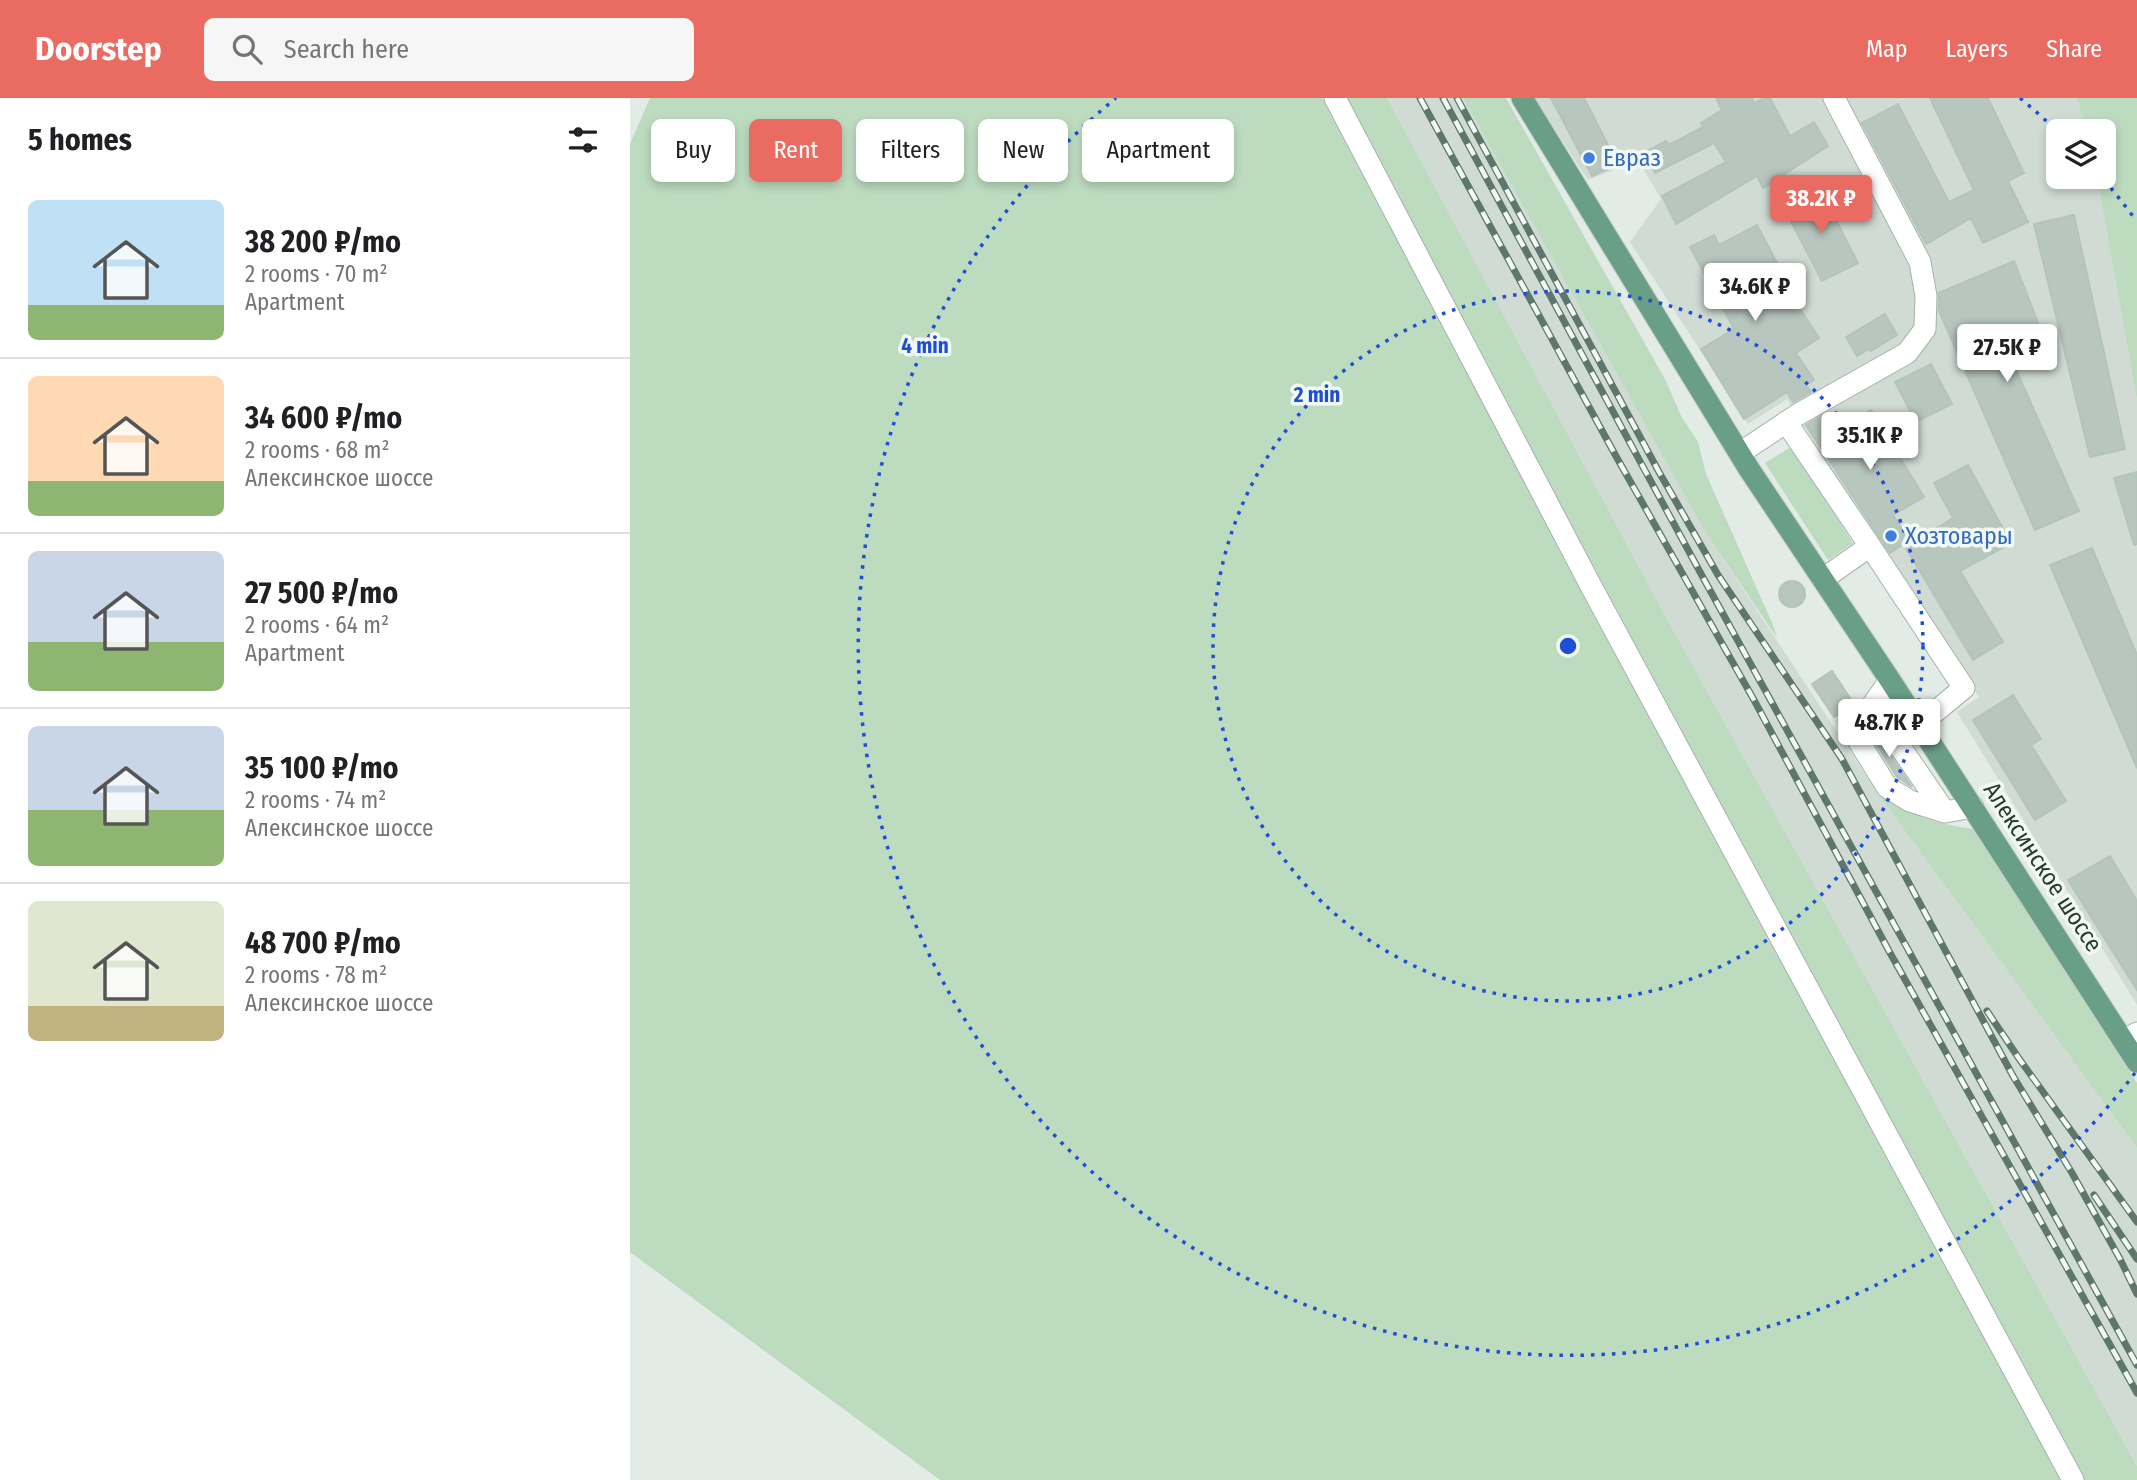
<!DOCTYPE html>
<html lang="en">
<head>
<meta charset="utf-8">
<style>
  body { margin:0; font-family:"Fira Sans Condensed",sans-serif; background:#f6f6f6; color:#202124; height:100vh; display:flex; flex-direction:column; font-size:26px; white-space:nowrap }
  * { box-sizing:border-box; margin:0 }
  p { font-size:23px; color:#757577 }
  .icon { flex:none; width:38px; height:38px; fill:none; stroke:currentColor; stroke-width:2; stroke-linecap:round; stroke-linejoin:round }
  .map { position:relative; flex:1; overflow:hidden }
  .panel { display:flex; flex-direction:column; background:#fff; width:630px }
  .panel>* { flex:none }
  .banner { position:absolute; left:21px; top:21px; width:665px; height:63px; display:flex; gap:14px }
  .fabs { position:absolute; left:1416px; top:21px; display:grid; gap:14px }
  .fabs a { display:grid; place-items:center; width:70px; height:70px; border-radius:10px; background:#fff; box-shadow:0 4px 10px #0003; font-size:35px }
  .price { position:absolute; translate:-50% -60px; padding:0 16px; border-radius:7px; background:#fff; color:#222; font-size:23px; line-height:46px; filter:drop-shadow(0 2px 4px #0008) }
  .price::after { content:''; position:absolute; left:50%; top:42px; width:21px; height:16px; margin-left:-10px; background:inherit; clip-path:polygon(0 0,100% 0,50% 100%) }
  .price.on { background:#ea6b61; color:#fff }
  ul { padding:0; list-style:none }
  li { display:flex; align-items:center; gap:21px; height:175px; padding:0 28px }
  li+li { border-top:2px solid #e0e0e0 }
  li span { display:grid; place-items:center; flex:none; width:196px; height:140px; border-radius:10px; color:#555 }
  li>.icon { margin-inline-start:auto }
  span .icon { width:84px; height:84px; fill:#fffc; stroke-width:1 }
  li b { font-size:30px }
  h2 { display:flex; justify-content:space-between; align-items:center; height:84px; padding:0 28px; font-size:30px }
  .chip { padding:0 24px; border-radius:10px; background:#fff; box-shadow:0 4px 10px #0003; font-size:24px; line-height:63px }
  .chip.on { background:#ea6b61; color:#fff }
  header { display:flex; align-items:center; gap:42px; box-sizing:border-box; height:98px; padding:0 35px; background:#ea6b61; color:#fff }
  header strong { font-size:33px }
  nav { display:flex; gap:38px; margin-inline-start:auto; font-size:24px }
  .search { width:490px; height:63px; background:#f6f6f6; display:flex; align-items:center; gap:18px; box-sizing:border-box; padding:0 24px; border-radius:10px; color:#757577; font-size:26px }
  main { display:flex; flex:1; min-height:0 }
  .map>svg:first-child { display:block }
  .built { fill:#d0dbd4 }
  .green { fill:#bcdbbf }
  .building { fill:#b7c6be; stroke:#b5c4bb; stroke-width:2 }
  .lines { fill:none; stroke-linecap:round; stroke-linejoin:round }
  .minor-casing { stroke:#a5b3ab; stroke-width:23 }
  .major-casing { stroke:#c1c8c5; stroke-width:23 }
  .minor { stroke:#fff; stroke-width:21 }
  .major { stroke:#699e87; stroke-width:21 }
  .rail-casing { stroke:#5d776c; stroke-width:7 }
  .rail { stroke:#f2f8f4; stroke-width:4.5; stroke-dasharray:13; stroke-linecap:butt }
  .ring { fill:none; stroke:#1d4ed8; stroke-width:3.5; stroke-dasharray:3.5 7 }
  .shop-dot { fill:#3f7fe0; stroke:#f2f8f4; stroke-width:2.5 }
  .labels { text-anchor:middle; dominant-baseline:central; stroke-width:7; stroke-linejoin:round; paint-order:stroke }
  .shop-label { font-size:24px; fill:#366cbe; stroke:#f2f8f4; text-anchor:start }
  .street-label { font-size:24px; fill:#233b30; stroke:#f2f8f4 }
  .centre { fill:#1d4ed8; stroke:#f2f8f4; stroke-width:3.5 }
  .ring-label { font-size:21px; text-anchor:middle; font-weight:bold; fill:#1d4ed8; stroke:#f2f8f4; stroke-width:7; stroke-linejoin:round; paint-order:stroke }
</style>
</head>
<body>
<header>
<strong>Doorstep</strong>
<div class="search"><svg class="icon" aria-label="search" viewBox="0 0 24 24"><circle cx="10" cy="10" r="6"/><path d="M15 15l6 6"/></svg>Search here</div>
<nav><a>Map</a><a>Layers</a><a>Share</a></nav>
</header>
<main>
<section class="panel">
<h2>5 homes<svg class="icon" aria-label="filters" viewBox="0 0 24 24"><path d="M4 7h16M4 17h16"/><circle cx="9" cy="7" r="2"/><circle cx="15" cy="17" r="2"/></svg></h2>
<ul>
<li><span style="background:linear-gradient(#bfe0f5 75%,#8fb573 0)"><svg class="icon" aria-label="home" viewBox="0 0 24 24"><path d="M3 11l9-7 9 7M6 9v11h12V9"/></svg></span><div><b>38 200 ₽/mo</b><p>2 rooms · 70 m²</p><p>Apartment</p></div></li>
<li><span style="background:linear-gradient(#ffd9b3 75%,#8fb573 0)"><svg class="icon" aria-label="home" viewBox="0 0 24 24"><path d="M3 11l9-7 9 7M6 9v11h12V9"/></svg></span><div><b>34 600 ₽/mo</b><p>2 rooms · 68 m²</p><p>Алексинское шоссе</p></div></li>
<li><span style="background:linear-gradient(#c9d6e8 65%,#8fb573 0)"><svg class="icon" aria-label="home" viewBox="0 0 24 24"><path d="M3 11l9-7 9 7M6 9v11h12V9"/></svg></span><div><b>27 500 ₽/mo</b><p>2 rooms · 64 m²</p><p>Apartment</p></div></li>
<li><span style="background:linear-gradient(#c9d6e8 60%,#8fb573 0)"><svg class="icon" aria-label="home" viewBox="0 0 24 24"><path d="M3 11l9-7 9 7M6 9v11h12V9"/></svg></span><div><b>35 100 ₽/mo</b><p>2 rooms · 74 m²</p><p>Алексинское шоссе</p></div></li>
<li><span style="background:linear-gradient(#dfe7d0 75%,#c2b280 0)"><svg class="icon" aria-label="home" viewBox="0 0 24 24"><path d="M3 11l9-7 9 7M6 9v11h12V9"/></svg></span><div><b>48 700 ₽/mo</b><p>2 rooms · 78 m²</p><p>Алексинское шоссе</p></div></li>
</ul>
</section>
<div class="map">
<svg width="1507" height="1382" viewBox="0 0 1507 1382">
  <rect width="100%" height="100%" fill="#e2ebe5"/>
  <!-- built -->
  <path class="built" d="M 757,0 L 833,0 L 1074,432 L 1246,693 L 1507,1050 L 1507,1368 L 1038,523 Z
    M 904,0 L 1447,0 L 1456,33 L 1428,33 L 1428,79 L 1467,79 L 1507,302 L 1507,907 L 1327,614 L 1349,599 L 1260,467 L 1157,301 L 1118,326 L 1000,144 L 1031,101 L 1008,62 L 958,82 Z"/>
  <!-- green -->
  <path class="green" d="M 20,0 L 693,0 L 1272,1080 L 1430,1382 L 310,1382 L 0,1154 L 0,46 Z
    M 710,0 L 757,0 L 1038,523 L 1507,1368 L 1507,1382 L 1450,1382 L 845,258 Z
    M 833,0 L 876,0 L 1036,283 L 1051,318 L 1068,344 L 1076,376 L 1143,527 L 1147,540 L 1074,432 Z
    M 1447,0 L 1507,0 L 1507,302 L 1467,79 L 1474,79 L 1474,33 L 1456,33 Z
    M 1161,349 L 1223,445 L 1198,462 L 1135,365 Z
    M 1246,693 C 1282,719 1306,726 1350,732 L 1507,985 L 1507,1050 Z"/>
  <!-- building -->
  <path class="building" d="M 921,0 L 954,0 L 982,55 L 987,54 L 992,65 L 962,78 Z
    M 1086,0 L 1122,0 L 1124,5 L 1135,0 L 1140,0 L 1160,38 L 1184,24 L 1198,48 L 1133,90 L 1127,78 L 1046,126 L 1032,98 L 1096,64 L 1084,45 L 1025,75 L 1015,54 L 1036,43 L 1039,47 L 1073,29 L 1071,25 L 1092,12 Z
    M 1300,0 L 1358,0 L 1394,75 L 1378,83 L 1398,124 L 1353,145 L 1341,120 L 1296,146 L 1232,25 L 1268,6 L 1319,104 L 1344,92 Z
    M 1190,91 L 1228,165 L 1192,183 L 1154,110 Z
    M 1444,117 L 1495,351 L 1460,359 L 1404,126 Z
    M 1127,127 L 1162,193 L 1159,194 L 1189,240 L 1166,255 L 1184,282 L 1176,287 L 1181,294 L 1163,304 L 1157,294 L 1114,321 L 1071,251 L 1104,231 L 1060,149 L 1084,137 L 1089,147 Z
    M 1384,163 L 1412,235 L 1376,249 L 1449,413 L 1405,432 L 1309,213 L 1309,195 Z
    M 1255,216 L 1267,237 L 1241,253 L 1239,251 L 1227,258 L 1216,239 Z
    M 1301,266 L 1322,306 L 1286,324 L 1265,284 Z
    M 1241,312 L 1294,399 L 1263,417 L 1279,442 L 1260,455 L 1176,327 L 1197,315 L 1208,332 Z
    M 1338,367 L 1381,445 L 1330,473 L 1373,544 L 1343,562 L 1276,450 L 1323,420 L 1304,385 Z
    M 1507,374 L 1507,446 L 1504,447 L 1484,380 Z
    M 1462,450 L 1507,557 L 1507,670 L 1420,467 Z
    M1149 496a13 13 0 1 1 26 0a13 13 0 1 1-26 0Z
    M 1202,573 L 1226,609 L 1218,626 L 1210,615 L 1204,619 L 1182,586 Z
    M 1383,597 L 1411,641 L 1401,647 L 1436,703 L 1405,722 L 1343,622 Z
    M 1244,633 L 1282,689 L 1267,679 L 1241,638 Z
    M 1480,758 L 1507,803 L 1507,892 L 1438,782 Z"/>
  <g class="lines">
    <!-- minor casing -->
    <g class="minor-casing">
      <path id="minor" d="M 705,0 L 962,490 L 1443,1382
        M 1156,324 L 1240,448 L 1193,481
        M 1110,355 L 1167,317 L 1277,255 L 1295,231 L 1296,198 L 1290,164 L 1204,0
        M 1240,448 L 1334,590 L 1289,627
        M 1260,582 L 1242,608 L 1315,714 L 1343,709
        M 1242,608 L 1226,639 L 1257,689 L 1280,703 L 1315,714
        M 1494,943 L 1507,935"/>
    </g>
    <!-- major casing -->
    <g class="major-casing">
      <path id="major" d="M 892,0 L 1119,371 L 1260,582 L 1507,964"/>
    </g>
    <!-- minor -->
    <use href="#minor" class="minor"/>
    <!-- major -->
    <use href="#major" class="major"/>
    <!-- rail casing -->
    <g class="rail-casing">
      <path id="rail" d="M 790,0 L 987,360 L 1124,602 L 1259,853 L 1507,1295
        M 813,0 L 1076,485 L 1507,1267
        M 827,0 L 1029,374 L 1088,477 L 1212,661 L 1383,978 L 1442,1075 L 1490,1161 L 1507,1196
        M 1357,913 L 1390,962 L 1507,1124
        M 1464,1097 L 1507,1161"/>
    </g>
    <!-- rail -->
    <use href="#rail" class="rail"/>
  </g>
  <!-- distance rings -->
  <g class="ring">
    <circle cx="938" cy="548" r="355"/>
    <path d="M1505 975A710 710 0 1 1 486 0M1390 0A710 710 0 0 1 1427 33M1474 82A710 710 0 0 1 1505 121"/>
  </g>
  <!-- markers -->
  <g class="shop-dot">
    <circle cx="959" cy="60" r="7"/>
    <circle cx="1261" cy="438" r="7"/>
  </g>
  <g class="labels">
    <!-- shop labels -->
    <g class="shop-label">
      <text x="973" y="60">Евраз</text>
      <text x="1275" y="438">Хозтовары</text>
    </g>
    <!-- street labels -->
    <g class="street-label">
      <text transform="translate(1413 769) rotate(57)">Алексинское шоссе</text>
    </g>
  </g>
  <circle cx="938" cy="548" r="10" class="centre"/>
  <g class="ring-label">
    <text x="295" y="255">4 min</text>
    <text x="687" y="304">2 min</text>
  </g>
</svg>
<div class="fabs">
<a><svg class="icon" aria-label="layers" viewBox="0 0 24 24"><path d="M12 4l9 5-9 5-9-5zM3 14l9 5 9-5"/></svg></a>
</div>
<b class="price on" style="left:1191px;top:137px">38.2K ₽</b>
<b class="price" style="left:1125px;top:225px">34.6K ₽</b>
<b class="price" style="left:1377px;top:286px">27.5K ₽</b>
<b class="price" style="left:1240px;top:374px">35.1K ₽</b>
<b class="price" style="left:1259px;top:661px">48.7K ₽</b>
<div class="banner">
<a class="chip">Buy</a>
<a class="chip on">Rent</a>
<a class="chip">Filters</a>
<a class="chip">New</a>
<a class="chip">Apartment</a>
</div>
</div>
</main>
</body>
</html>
